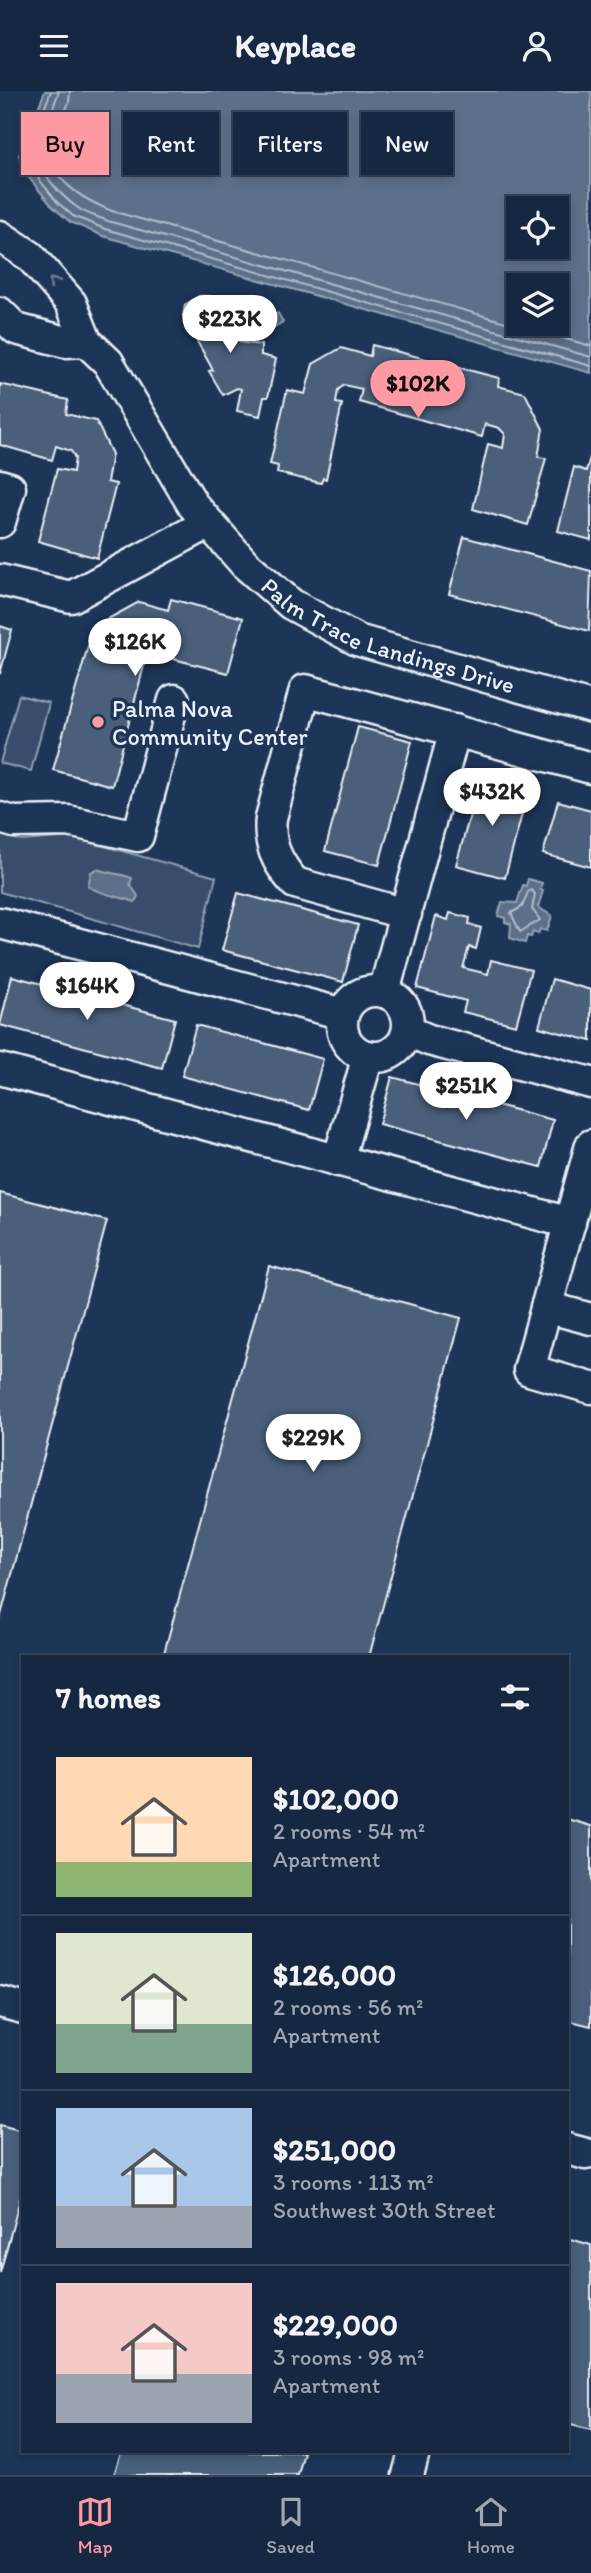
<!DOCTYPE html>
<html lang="en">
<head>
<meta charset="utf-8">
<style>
  body { margin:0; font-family:Itim,sans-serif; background:#1f3048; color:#f1f3f6; height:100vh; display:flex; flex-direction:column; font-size:26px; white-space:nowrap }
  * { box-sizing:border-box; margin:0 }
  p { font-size:23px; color:#9ea6b1 }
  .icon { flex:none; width:38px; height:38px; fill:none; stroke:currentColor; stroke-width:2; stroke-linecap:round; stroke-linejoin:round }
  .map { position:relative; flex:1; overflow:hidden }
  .panel { position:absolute; left:21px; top:1564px; width:548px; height:798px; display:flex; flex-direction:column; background:#162841; border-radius:0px; box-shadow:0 4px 10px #0003,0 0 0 2px #35445a }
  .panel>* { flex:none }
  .hud { position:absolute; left:21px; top:21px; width:550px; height:63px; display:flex; gap:14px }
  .fabs { position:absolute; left:506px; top:105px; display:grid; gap:14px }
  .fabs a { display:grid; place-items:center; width:63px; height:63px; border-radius:0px; background:#162841; box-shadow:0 4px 10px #0003,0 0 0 2px #35445a; font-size:35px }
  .price { position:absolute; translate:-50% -60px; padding:0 16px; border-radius:24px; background:#fff; color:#222; font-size:23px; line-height:46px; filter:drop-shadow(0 2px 4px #0008) }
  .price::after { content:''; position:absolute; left:50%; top:42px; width:21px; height:16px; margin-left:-10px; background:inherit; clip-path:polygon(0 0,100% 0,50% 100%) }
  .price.selected { background:#ff9aa2; color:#111 }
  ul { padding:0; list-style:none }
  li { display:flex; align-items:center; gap:21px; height:175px; padding:0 35px }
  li+li { border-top:2px solid #35445a }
  li span { display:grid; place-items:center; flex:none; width:196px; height:140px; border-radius:0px; color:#555 }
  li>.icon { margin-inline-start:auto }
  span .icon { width:84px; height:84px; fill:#fffc; stroke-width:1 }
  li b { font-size:30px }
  h2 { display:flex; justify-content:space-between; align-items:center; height:84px; padding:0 35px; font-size:30px }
  .chip { padding:0 24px; border-radius:0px; background:#162841; box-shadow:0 4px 10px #0003,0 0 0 2px #35445a; font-size:24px; line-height:63px }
  .chip.selected { background:#ff9aa2; color:#111 }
  header { display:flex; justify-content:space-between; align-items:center; height:91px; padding:0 35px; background:#162841; font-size:32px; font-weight:700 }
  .menu { display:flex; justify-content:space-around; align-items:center; height:98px; border-top:2px solid #35445a; background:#162841; font-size:19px; color:#9ea6b1 }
  .menu a { display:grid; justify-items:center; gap:4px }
  .menu .selected { color:#ff9aa2 }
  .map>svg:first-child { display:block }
  .green { fill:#374d6c; stroke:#909fb2; stroke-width:2 }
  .water { fill:#5d7089; stroke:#95a4b5; stroke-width:2; fill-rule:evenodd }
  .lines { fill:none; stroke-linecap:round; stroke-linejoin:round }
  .shore { stroke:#b0bdcc; stroke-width:2 }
  .building { fill:#495e7a; stroke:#e8f1f8; stroke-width:2 }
  .minor-casing { stroke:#e8f1f8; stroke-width:35 }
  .minor { stroke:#1d3557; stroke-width:30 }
  .oneway { stroke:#64778f }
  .poi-dot { fill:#ff9aa2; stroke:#1d3557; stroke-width:2.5 }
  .labels { text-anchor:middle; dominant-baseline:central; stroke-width:7; stroke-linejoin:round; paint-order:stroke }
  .street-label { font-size:24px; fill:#e8f1f8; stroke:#1d3557 }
  .poi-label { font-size:24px; fill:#e8f1f8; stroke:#1d3557; text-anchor:start }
</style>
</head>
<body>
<header><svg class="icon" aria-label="menu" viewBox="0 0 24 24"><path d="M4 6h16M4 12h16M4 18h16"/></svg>Keyplace<svg class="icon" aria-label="person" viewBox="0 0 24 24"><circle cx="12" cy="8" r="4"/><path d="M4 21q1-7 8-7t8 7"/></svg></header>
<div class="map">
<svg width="591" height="2384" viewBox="0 0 591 2384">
  <rect width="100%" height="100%" fill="#1d3557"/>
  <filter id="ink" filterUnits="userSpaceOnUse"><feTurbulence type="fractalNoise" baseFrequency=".0143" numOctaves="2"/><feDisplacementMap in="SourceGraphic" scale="14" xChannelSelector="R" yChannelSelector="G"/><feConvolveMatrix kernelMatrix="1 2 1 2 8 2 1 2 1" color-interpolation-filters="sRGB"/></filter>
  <g filter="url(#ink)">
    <!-- green -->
    <path class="green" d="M 19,604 L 49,612 L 31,680 L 0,672 Z
      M 0,743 L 22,750 L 71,746 L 216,786 L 198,858 L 0,801 Z"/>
    <!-- water -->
    <path class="water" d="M 45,0 L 591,0 L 591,282 L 103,145 L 70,131 L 52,115 L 25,82 L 19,64 ZM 556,117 L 556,156 L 518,156 L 518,117 ZM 556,194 L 556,233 L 518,233 L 518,194 Z
      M 263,204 L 274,224 L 278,222 L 283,231 L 250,250 L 231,216 L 239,211 L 242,216 Z
      M 97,778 C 110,783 121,782 132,787 L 130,793 L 138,805 L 135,811 C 122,806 98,803 88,795 L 91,781 Z
      M 528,788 L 542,792 L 540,798 L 543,800 L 538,816 L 552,825 L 547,840 L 540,838 L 538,843 L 533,841 L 531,846 L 527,845 L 525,852 L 510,847 L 511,833 L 505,831 L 505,827 L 498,825 L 502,811 L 517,812 L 523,794 L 526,795 Z"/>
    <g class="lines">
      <!-- shore -->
      <path class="shore" d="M 51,0 L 27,63 L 31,78 L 57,111 L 73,125 L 105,138 L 591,275
        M 59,0 L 36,65 C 42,84 62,106 78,117 C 86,123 98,126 108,130 L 591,266
        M 70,0 L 69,11 L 47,66 C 60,94 84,109 112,120 L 591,255
        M245 227a11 11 0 1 1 22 0a11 11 0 1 1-22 0Z
        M 531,799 L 535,803 L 532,818 L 540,829 L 520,841 L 511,822 L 522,816 L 528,801 Z"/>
    </g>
    <!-- building -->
    <path class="building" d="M 199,205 L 209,205 L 216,209 L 240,251 L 261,254 L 261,264 L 276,268 L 268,306 L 264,306 L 260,325 L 237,320 L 241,298 L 237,297 L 223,304 L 209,280 L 213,279 L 183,225 L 185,214 Z
      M 372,254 L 499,287 L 498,295 L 525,302 L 543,338 L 538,366 L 546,367 L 528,434 L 473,418 L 488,353 L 503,357 L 505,343 L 499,337 L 485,333 L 482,346 L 359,311 L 362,298 L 344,294 L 338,299 L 336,312 L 342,313 L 326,388 L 323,387 L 321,392 L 277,382 L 278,375 L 270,373 L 287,299 L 305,303 L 313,273 L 341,257 L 370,265 Z
      M 0,293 L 68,309 L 66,323 L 96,330 L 112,363 L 107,391 L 116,393 L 97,467 L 38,450 L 57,378 L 73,381 L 75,367 L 71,360 L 56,355 L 52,369 L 0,354 Z
      M 591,363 L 591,449 L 558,440 L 574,376 L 586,380 Z
      M 464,446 L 591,480 L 589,540 L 449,503 Z
      M 171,508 L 243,527 L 228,582 L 154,563 L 157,551 L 142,548 L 132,553 L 129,567 L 145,571 L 112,695 L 53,679 L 88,555 L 100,558 L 108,528 L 139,511 L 168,519 Z
      M 0,535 L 12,539 L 0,583 Z
      M 358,636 L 412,650 L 379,774 L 325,760 Z
      M 480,688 L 528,700 L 505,787 L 456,774 Z
      M 558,710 L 591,719 L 591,776 L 543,763 Z
      M 238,802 L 358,834 L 343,891 L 222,859 Z
      M 450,822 L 470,827 L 469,833 L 481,837 L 476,858 L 469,856 L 463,877 L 488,883 L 491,869 L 531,879 L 516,934 L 463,921 L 466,910 L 417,897 L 436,825 L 448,829 Z
      M 12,885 L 175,928 L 162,977 L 0,934 Z
      M 552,888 L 591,899 L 591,950 L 539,936 Z
      M 196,934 L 323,968 L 309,1019 L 182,985 Z
      M 392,986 L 553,1029 L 541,1076 L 379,1033 Z
      M 0,1102 L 107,1130 L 0,1528 Z
      M 269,1175 L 461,1227 L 369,1566 L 163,1566 Z
      M 567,1728 L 591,1735 L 591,1935 L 567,1929 Z
      M 0,2034 L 23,2040 L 23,2097 L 0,2182 Z
      M 567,2147 L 591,2154 L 591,2339 L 567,2333 Z
      M 121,2361 L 304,2361 L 298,2384 L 114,2384 Z"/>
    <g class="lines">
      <!-- minor casing -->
      <g class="minor-casing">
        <g id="minor">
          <path id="s1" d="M 0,145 L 30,165 L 71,212 L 86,250 L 108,271 L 193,414 L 245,473 L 291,513 L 357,549 L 591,616"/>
          <path d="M 0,222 L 16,238 L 66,251 L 86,250"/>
          <path d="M 0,394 L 10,397 L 0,431"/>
          <path d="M 0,489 L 71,506 L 207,433"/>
          <path d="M 0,727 L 14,731 L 68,730 L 138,745 L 174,609"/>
          <path d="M 406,823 L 295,792 C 277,772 268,753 271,727 L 305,599 L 591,677"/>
          <path d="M 0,832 L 343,923"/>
          <circle cx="375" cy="933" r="33"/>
          <path d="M 384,901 L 455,639"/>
          <path d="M 408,940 L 429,949 L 591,992"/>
          <path d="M 0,978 L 570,1132"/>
          <path d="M 591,1054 L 529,1279 L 591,1297"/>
          <path d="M 338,1070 L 368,965"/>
          <path d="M 546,1216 L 591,1228"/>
          <path d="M 0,1911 L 23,1917"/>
          <path d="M 567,2058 L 586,2063"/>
          <path d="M 408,2384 L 414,2361"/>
        </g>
      </g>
      <!-- minor -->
      <use href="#minor" class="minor"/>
    </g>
    <!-- one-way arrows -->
    <defs><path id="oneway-chevron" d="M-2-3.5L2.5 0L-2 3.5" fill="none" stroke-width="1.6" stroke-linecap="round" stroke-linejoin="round" transform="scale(1.75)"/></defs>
    <use class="oneway" href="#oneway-chevron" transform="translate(53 191) rotate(-131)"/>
  </g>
  <!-- markers -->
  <circle class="poi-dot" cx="98" cy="631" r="7"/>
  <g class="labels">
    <!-- street labels -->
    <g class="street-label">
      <text stroke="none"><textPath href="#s1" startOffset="578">Palm Trace Landings Drive</textPath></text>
    </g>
    <!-- poi labels -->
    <g class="poi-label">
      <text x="112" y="617">Palma Nova<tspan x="112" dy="28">Community Center</tspan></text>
    </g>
  </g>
</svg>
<div class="fabs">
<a><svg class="icon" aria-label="locate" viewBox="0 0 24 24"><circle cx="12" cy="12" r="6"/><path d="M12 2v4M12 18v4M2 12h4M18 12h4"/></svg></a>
<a><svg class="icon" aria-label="layers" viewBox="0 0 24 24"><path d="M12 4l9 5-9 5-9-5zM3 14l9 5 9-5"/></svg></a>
</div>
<b class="price" style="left:230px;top:264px">$223K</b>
<b class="price selected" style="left:418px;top:329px">$102K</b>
<b class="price" style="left:135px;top:587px">$126K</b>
<b class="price" style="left:492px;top:737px">$432K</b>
<b class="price" style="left:87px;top:931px">$164K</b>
<b class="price" style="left:466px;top:1031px">$251K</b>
<b class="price" style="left:313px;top:1383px">$229K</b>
<div class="hud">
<a class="chip selected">Buy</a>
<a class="chip">Rent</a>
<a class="chip">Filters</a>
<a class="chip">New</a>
</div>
<section class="panel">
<h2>7 homes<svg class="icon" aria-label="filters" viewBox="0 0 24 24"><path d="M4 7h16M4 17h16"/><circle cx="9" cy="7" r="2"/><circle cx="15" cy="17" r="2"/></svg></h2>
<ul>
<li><span style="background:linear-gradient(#ffd9b3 75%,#8fb573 0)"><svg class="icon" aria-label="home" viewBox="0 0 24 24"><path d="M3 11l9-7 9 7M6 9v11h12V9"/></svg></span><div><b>$102,000</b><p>2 rooms · 54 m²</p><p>Apartment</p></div></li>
<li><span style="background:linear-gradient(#dfe7d0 65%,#7fa58c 0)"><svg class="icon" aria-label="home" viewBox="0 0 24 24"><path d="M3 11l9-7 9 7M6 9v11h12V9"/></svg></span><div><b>$126,000</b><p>2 rooms · 56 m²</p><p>Apartment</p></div></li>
<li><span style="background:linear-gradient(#a9c7e8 70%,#9aa5b1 0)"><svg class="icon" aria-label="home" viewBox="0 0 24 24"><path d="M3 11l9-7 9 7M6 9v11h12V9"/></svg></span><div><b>$251,000</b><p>3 rooms · 113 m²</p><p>Southwest 30th Street</p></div></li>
<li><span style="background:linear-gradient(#f6c9c9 65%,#9aa5b1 0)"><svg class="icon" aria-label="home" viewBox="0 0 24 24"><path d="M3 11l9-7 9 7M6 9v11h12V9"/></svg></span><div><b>$229,000</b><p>3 rooms · 98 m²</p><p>Apartment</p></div></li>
</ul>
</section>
</div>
<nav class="menu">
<a class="selected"><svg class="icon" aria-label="map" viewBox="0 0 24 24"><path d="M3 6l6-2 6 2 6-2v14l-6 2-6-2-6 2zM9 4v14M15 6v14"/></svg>Map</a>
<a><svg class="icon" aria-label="saved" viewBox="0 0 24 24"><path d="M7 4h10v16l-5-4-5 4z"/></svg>Saved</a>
<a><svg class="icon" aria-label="home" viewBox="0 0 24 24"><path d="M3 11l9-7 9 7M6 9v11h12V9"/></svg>Home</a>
</nav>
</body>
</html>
